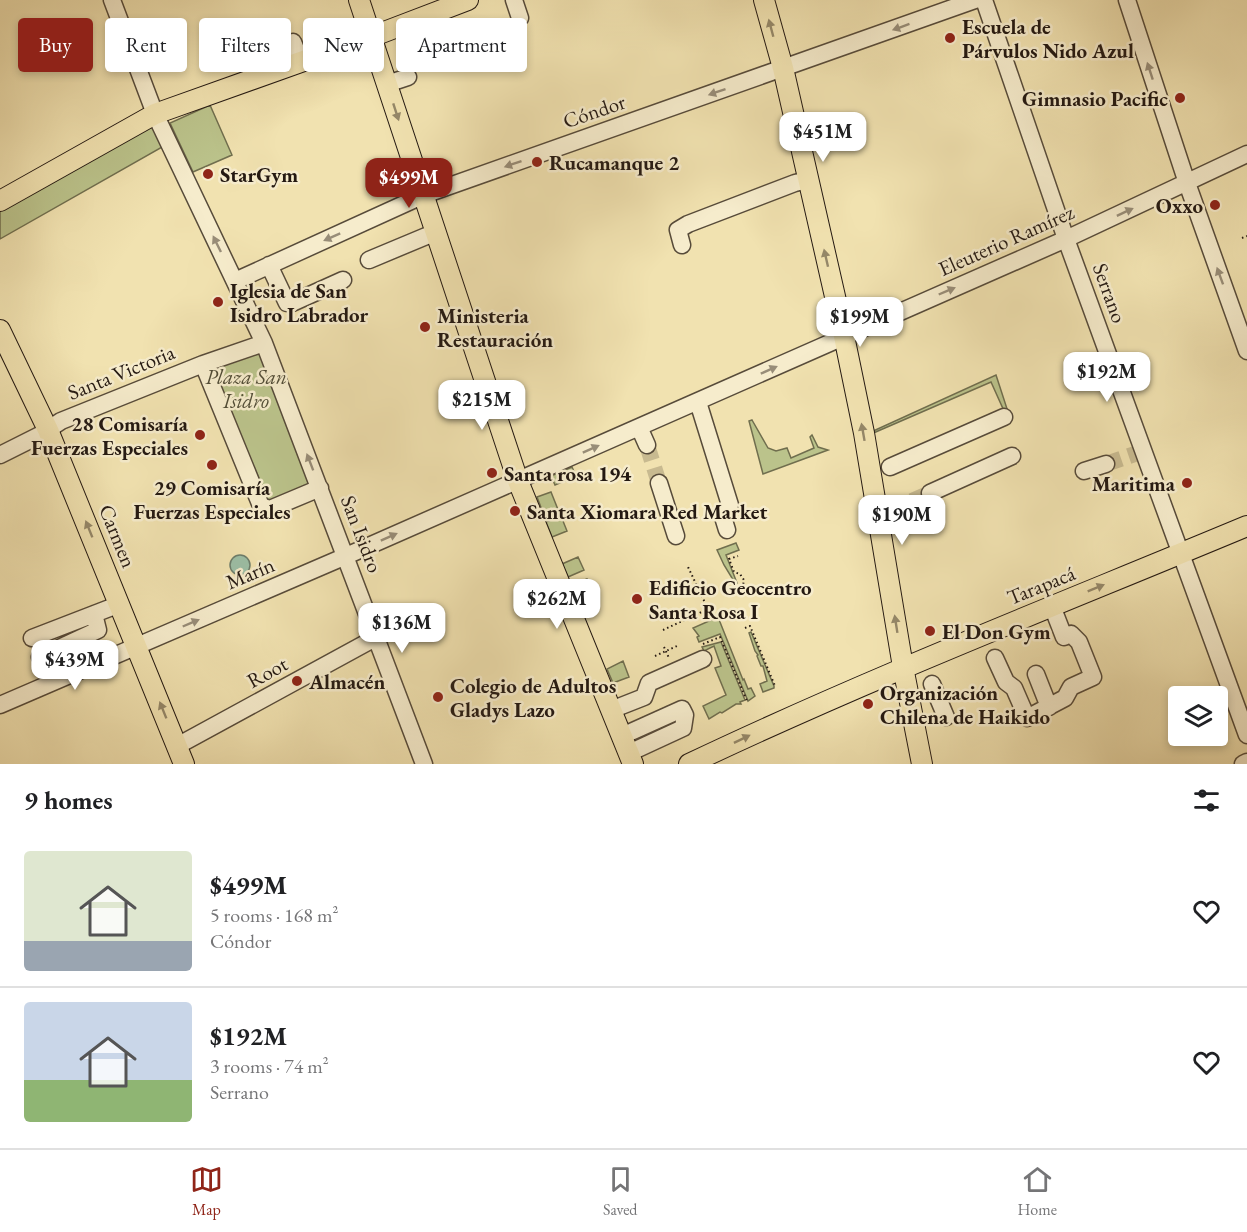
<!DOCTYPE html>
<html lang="en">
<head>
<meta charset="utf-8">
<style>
  body { margin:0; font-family:"EB Garamond",serif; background:#f2f2f2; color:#202124; height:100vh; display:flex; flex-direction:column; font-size:22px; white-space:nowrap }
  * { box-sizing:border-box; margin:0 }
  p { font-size:20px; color:#757577 }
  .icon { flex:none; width:33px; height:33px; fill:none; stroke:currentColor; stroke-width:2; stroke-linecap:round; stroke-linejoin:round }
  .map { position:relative; height:764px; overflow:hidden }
  .details { display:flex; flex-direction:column; background:#fff; flex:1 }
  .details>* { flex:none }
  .hud { position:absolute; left:18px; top:18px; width:600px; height:54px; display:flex; gap:12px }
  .tools { position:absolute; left:1168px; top:686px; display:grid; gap:12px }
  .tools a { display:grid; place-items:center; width:60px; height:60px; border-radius:6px; background:#fff; box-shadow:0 3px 9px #0003; font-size:30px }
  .price { position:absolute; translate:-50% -51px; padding:0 14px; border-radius:12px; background:#fff; color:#222; font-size:20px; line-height:39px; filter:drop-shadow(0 2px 3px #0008) }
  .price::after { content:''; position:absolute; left:50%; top:36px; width:18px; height:14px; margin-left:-9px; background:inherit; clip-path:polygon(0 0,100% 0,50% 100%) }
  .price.active { background:#8f2418; color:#fff }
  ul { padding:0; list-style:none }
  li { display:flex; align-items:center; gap:18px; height:150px; padding:0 24px }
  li+li { border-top:2px solid #e0e0e0 }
  li span { display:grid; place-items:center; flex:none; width:168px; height:120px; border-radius:6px; color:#555 }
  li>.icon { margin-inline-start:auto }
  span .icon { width:72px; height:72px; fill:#fffc; stroke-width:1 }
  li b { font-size:26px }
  h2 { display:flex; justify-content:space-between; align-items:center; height:72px; padding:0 24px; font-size:26px }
  .tag { padding:0 21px; border-radius:6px; background:#fff; box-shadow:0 3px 9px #0003; font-size:21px; line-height:54px }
  .tag.active { background:#8f2418; color:#fff }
  .dock { display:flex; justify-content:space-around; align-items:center; height:84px; border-top:2px solid #e0e0e0; background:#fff; font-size:16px; color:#757577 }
  .dock a { display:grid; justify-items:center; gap:3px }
  .dock .active { color:#8f2418 }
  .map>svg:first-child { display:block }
  .green { fill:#bbc38b; stroke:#706e4e; stroke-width:1.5 }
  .water { fill:#9cbfa6; stroke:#6c7d6b; stroke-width:1.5 }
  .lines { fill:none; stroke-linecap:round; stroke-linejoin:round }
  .minor-tunnel { stroke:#c8ba90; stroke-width:16; stroke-dasharray:16 8; stroke-linecap:butt }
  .minor-casing { stroke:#574b3a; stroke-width:19 }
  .major-casing { stroke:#241912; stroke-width:22 }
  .path { stroke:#241912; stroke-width:2; stroke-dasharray:1.5 3; stroke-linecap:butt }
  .minor { stroke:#f6eccc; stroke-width:16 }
  .major { stroke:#f1e2b0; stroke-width:20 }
  .oneway { fill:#988d78 }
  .oneway2 { fill:#958869 }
  .poi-dot { fill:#8f2418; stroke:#f6eccc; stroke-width:2 }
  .labels { text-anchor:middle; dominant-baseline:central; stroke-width:5; stroke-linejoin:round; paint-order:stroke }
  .poi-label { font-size:21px; font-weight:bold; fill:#241912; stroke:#f6eccc; text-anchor:start }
  .street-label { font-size:21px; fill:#241912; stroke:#f6eccc }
  .park-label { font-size:21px; font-style:italic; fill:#514c36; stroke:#f6eccc }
</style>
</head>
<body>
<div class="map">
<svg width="1247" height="764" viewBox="0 0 1247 764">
  <rect width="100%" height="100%" fill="#f1e2b0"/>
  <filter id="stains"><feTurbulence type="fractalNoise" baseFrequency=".00333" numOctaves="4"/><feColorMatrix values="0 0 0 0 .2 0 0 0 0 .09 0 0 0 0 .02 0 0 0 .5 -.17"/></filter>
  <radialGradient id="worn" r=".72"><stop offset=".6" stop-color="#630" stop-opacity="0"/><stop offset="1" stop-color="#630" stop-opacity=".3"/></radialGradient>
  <!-- green -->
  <path class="green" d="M 210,105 L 232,155 L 193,172 L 170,123 Z
    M 152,124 L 164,146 L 0,239 L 0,211 Z
    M 259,351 L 314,487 L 268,506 L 210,370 Z
    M 996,375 L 1011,421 L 1009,422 L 991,382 L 871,434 L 871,432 Z
    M 752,420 L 768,448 L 776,451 L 787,448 L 791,458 L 814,448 L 810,437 L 812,435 L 818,447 L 828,450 L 763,474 L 749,421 Z
    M 572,467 L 576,476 L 555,485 L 551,476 Z
    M 551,492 L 559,512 L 545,518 L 537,497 Z
    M 561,516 L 567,531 L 552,537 L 546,522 Z
    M 736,543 L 739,550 L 726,555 L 737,583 L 735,583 L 724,565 L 717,550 Z
    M 578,557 L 584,570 L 568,577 L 562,564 Z
    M 587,579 L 599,606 L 583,613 L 571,585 Z
    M 718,617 L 743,680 L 744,679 L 748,689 L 751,688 L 755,696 L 748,701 L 720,634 L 699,642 L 697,637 L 699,636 L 693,628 Z
    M 751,632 L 774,686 L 774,688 L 763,692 L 760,684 L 767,681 L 763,666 L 761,666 L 757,656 L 758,655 L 755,651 L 749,633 Z
    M 721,642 L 745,700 L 740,702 L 741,704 L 736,704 L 722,713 L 720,712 L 709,719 L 703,706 L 726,695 L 715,668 L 721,666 L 714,646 L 704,651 L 702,647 Z
    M 623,661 L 629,677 L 613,683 L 607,669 Z"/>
  <!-- water -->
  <path class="water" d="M230 565a10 10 0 1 1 20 0a10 10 0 1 1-20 0Z"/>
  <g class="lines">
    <!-- minor-tunnel -->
    <path class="minor-tunnel" d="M 647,445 L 659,483
      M 1106,464 L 1135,454
      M 890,511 L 930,493"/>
    <!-- minor casing -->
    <g class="minor-casing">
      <path id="minor" d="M 112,0 L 155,114 L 264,343 L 424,764
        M 514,0 L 520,18
        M 984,0 L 1066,239 L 1247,735
        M 1127,0 L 1187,183 L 1247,351
        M 293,42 L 301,62
        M 387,84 L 408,77
        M 682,245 L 678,230 L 688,224 L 795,183 L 808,180
        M 369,260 L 436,232
        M 269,265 L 287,303 L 292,303 L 343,280
        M 235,281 L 424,195 L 975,0
        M 203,364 L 261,506 L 270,509 L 320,488
        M 698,402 L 730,505 L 723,517 L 727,530
        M 639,427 L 647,445
        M 0,455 L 40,435 L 61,421 L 203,364 L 264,343
        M 890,467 L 1004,417
        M 1084,471 L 1106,464
        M 659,483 L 676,536
        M 930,493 L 1012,456
        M 32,638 L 120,604
        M 40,657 L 98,630 L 94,614
        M 995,658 L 1006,682 L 1014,688 L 1027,718 L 1065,698 L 1071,687 L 1093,677 L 1079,642 L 1071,634 L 1064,637 L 1052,606
        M 1036,674 L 1049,707
        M 932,684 L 946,717
        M 0,705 L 346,556 L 1066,239 L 1247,154
        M 611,710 L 644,697 L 649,683 L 703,659
        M 622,736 L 682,709 L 685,715 L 683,728 L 629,753
        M 177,746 L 377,637
        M 1243,764 L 1247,762"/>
    </g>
    <!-- major casing -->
    <g class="major-casing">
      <path id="major" d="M 359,0 L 518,481 L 633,764
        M 764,0 L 783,68 L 844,336 L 864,433 L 903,667 L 922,764
        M 0,201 L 155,114 L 371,37 L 468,0
        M 0,330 L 48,430 L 184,764
        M 689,764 C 872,677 1060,604 1247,526"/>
    </g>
    <!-- path -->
    <path class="path" d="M 1242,238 L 1247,236
      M 736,589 L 743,585 L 744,580 L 740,574 L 734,572 L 729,559 L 738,556
      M 745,628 L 750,626 L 775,686
      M 663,630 L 708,609 L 688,567
      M 703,644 L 720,637 L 747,701
      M 664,647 L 669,658
      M 655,656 L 677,646"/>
    <!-- minor -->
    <use href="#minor" class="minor"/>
    <!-- major -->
    <use href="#major" class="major"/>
  </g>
  <!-- one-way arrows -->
  <defs><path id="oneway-solid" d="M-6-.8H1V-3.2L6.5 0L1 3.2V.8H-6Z" transform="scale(1.5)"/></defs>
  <g class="oneway">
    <use href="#oneway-solid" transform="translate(901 27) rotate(160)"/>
    <use href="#oneway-solid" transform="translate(1150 71) rotate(-108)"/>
    <use href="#oneway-solid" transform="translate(717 92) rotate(161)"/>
    <use href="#oneway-solid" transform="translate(513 164) rotate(161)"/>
    <use href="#oneway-solid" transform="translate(1125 212) rotate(-25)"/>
    <use href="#oneway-solid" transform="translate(332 237) rotate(156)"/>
    <use href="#oneway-solid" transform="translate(217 244) rotate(-116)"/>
    <use href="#oneway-solid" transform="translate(1220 276) rotate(-110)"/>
    <use href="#oneway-solid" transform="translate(947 291) rotate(-23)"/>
    <use href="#oneway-solid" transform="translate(769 370) rotate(-24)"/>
    <use href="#oneway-solid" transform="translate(591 449) rotate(-24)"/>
    <use href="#oneway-solid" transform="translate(310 462) rotate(-111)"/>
    <use href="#oneway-solid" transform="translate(389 537) rotate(-24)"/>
    <use href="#oneway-solid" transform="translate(191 623) rotate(-23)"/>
  </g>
  <g class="oneway2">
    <use href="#oneway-solid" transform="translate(771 28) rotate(-105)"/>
    <use href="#oneway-solid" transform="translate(396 112) rotate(72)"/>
    <use href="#oneway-solid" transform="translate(826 258) rotate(-103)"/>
    <use href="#oneway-solid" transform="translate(863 432) rotate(-100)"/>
    <use href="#oneway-solid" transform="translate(89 529) rotate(-112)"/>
    <use href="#oneway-solid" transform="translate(1096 588) rotate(-22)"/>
    <use href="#oneway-solid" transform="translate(896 624) rotate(-99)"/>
    <use href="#oneway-solid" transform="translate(163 710) rotate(-112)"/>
    <use href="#oneway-solid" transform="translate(742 739) rotate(-26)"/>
  </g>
  <!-- markers -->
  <g class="poi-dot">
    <circle cx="950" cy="38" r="6"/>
    <circle cx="1180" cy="98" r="6"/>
    <circle cx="537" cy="162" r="6"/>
    <circle cx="208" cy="174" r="6"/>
    <circle cx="1215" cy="205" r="6"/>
    <circle cx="218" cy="302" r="6"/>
    <circle cx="425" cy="327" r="6"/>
    <circle cx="200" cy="435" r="6"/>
    <circle cx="212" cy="465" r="6"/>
    <circle cx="492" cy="473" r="6"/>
    <circle cx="1187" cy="483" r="6"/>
    <circle cx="515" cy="511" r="6"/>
    <circle cx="637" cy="599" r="6"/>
    <circle cx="930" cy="631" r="6"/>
    <circle cx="297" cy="681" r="6"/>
    <circle cx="438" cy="697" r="6"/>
    <circle cx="868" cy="704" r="6"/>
  </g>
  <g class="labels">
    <!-- poi labels -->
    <g class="poi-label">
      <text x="962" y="26">Escuela de<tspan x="962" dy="24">Párvulos Nido Azul</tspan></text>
      <text x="1168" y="98" text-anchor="end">Gimnasio Pacific</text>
      <text x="549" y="162">Rucamanque 2</text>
      <text x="220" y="174">StarGym</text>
      <text x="1203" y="205" text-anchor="end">Oxxo</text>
      <text x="230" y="290">Iglesia de San<tspan x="230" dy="24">Isidro Labrador</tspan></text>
      <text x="437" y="315">Ministeria<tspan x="437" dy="24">Restauración</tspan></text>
      <text x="188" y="423" text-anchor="end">28 Comisaría<tspan x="188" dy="24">Fuerzas Especiales</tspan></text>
      <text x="504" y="473">Santa rosa 194</text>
      <text x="1175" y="483" text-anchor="end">Maritima</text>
      <text x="212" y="487" text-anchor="middle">29 Comisaría<tspan x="212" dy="24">Fuerzas Especiales</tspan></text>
      <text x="527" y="511">Santa Xiomara Red Market</text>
      <text x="649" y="587">Edificio Geocentro<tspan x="649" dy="24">Santa Rosa I</tspan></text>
      <text x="942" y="631">El Don Gym</text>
      <text x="309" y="681">Almacén</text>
      <text x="450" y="685">Colegio de Adultos<tspan x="450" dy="24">Gladys Lazo</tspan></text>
      <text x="880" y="692">Organización<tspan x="880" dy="24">Chilena de Haikido</tspan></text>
    </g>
    <!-- street labels -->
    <g class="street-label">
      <text transform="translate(594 111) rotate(-19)">Cóndor</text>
      <text transform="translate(1006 240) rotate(-24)">Eleuterio Ramírez</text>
      <text transform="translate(1110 293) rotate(70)">Serrano</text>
      <text transform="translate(121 372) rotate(-22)">Santa Victoria</text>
      <text transform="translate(362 534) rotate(69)">San Isidro</text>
      <text transform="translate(118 536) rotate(68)">Carmen</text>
      <text transform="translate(250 573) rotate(-23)">Marín</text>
      <text transform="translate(1041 585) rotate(-22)">Tarapacá</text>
      <text transform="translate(267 672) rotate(-29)">Root</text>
    </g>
    <!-- park labels -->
    <g class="park-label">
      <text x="246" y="376">Plaza San<tspan x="246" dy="24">Isidro</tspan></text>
    </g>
  </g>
  <rect width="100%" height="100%" filter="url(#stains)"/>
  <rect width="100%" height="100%" fill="url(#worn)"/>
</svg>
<div class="tools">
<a><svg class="icon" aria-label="layers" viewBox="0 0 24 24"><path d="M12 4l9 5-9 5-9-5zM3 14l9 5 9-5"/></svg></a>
</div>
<b class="price" style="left:823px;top:163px">$451M</b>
<b class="price active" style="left:409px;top:209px">$499M</b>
<b class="price" style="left:860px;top:348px">$199M</b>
<b class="price" style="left:1107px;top:403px">$192M</b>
<b class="price" style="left:482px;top:431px">$215M</b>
<b class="price" style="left:902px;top:546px">$190M</b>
<b class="price" style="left:557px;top:630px">$262M</b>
<b class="price" style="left:402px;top:654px">$136M</b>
<b class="price" style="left:75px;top:691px">$439M</b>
<div class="hud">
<a class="tag active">Buy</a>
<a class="tag">Rent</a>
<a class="tag">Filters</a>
<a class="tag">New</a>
<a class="tag">Apartment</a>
</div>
</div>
<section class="details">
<h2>9 homes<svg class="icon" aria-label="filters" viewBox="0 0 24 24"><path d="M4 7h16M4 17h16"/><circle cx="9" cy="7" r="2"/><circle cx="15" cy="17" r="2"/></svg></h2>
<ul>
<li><span style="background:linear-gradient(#dfe7d0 75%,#9aa5b1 0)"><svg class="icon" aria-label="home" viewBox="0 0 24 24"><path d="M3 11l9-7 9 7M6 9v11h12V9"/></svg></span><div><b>$499M</b><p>5 rooms · 168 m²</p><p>Cóndor</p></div><svg class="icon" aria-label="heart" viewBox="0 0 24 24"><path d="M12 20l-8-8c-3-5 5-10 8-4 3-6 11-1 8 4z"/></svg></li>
<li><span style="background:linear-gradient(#c9d6e8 65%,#8fb573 0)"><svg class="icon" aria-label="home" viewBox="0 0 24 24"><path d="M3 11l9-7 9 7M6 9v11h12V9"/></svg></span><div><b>$192M</b><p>3 rooms · 74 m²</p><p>Serrano</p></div><svg class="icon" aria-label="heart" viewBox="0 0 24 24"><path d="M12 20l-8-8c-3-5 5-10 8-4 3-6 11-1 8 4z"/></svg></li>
</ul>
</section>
<nav class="dock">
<a class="active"><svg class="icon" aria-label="map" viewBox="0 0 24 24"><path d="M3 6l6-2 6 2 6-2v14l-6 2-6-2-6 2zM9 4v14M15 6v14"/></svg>Map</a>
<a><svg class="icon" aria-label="saved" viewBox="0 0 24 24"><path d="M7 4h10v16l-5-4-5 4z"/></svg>Saved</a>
<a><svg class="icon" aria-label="home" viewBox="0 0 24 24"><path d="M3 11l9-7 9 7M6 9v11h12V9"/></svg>Home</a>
</nav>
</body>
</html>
